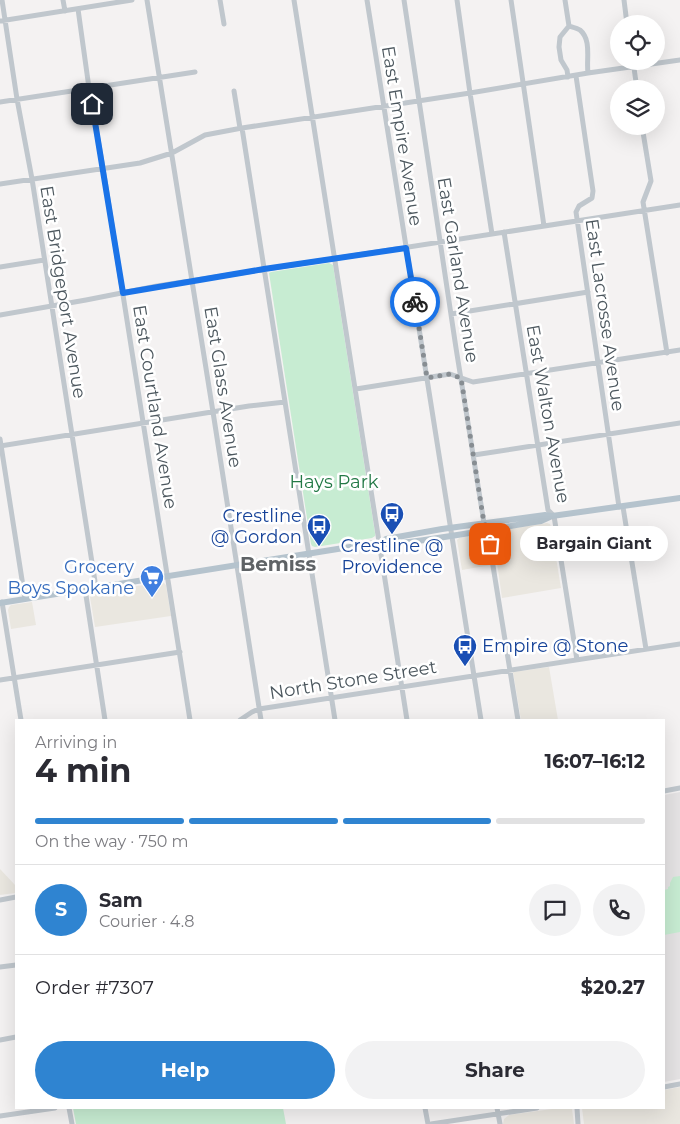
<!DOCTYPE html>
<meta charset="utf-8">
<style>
body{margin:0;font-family:Montserrat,sans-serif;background:#f2f2f3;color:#2b2b33;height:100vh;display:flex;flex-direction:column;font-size:19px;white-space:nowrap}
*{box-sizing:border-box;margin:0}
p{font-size:16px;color:#7c7c81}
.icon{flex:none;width:28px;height:28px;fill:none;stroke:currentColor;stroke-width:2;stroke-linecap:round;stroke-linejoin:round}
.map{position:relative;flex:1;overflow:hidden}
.sheet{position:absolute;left:15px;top:719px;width:650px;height:390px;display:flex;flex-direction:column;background:#fff;border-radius:0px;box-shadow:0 5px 20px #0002}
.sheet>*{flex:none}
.buttons{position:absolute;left:610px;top:15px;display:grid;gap:10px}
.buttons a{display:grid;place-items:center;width:55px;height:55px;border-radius:50%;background:#fff;box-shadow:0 5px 20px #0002;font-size:25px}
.pin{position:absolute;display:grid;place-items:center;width:42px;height:42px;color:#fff;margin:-21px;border-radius:10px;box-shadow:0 2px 8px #0006}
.courier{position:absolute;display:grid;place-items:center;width:50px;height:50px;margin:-25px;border:4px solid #1a73e8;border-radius:50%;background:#fff;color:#222;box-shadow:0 1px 6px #0007}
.bubble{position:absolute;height:35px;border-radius:18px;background:#fff;box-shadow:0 5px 20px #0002;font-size:16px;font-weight:700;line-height:35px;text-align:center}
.overview em{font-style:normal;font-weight:700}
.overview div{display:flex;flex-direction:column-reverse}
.overview{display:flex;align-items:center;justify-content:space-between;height:85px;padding:0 20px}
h1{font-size:32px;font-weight:700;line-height:38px}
.bar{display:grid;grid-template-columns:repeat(4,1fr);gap:8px 5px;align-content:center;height:60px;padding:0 20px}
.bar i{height:6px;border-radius:4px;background:#e1e1e2}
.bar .on{background:#2f84d1}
.bar p{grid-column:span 4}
.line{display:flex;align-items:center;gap:12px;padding:0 20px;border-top:1px solid #e1e1e2}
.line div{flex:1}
.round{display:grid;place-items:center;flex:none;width:52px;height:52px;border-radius:26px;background:#f2f2f3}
.primary-button{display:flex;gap:10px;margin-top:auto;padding:10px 20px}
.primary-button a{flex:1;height:58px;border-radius:30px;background:#2f84d1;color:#fff;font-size:20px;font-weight:700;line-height:58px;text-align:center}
.primary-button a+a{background:#f2f2f3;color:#2b2b33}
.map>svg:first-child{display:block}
.commercial{fill:#eae7e0}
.education{fill:#e5e3e4}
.green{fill:#c7ecd2}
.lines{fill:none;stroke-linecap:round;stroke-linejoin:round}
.minor{stroke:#c0c7cd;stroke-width:5}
.major{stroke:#b5c3cd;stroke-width:6}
.done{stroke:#878d92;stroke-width:5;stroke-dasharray:0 9}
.route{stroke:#1a73e8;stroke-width:6}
.labels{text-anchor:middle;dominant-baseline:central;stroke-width:5;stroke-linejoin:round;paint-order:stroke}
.street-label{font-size:18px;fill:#4c575e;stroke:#fff}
.park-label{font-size:18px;fill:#237946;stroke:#fff}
.transit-label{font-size:18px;fill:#164399;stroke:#fff;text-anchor:end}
.shop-label{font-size:18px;fill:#366cbe;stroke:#fff;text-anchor:end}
.quarter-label{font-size:20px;font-weight:bold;fill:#5f6366;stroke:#fff}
</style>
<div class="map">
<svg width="680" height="1124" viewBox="0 0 680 1124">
<rect width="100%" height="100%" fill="#f4f2f2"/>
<path class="commercial" d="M547 523 550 524 551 527 561 588 502 598 493 534 496 531Z
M483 534 486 537 491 565 462 570 457 540 459 538Z
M163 582 166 585 171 616 95 627 90 597 92 593Z
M32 602 36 625 11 629 8 610 9 607 11 605Z
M549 667 558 720H521L513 672Z
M0 869 16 886V893L0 895Z
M680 1087V1124H584L582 1108H664V1090Z
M559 1108H571L572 1109 574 1124H503L504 1119 509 1115Z"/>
<path class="education" d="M680 792V1079L664 1082V795Z"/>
<path class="green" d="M329 263 333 265 375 533V536L372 538 315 547 312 546 311 544 269 273 271 272Z
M680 876V932L664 935V890L668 889V887L670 886V883L673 877Z
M73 1108H283L286 1124H76Z"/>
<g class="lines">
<path class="minor" d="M2 0 17 99 32 179 96 588
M63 0 65 11
M147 0 213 412 261 720
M220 0 224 24
M294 0 407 720
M367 0 481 720
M404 0 456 348 484 523 487 529 518 720
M457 0 470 93 492 234
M511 0 544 226
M565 0 569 26 560 37 559 47 561 60 567 70 568 77
M624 0 627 24
M78 9 89 88 103 168 190 720
M0 21 132 0
M569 26C572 27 577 28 580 30 592 40 586 60 588 73
M633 61 637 89
M576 76 593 191 592 198 579 206 576 212 619 507
M234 91 240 128
M0 102 195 72
M642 126 651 181 643 202 667 353
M242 128 335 720
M0 184 140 163 172 153 205 135 242 128 470 93 588 73 680 60
M504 232 548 510 554 516 577 660
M0 267 44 260
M451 314 588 292
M0 315 86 300 157 286 680 205
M356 389 450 374 473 382 680 350
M0 439 25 599
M0 446 249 406 285 402
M474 455 680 423
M623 507 646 649
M85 589 105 720
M2 602 21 720
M0 680 180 652
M240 720 252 712 259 709 680 644
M664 791 680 788
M0 900 16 897
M0 967 16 965
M0 1040 16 1037
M664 1087 680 1084
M69 1108 72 1124
M425 1108 428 1124
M497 1108 500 1124
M577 1108 578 1124
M0 1116 55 1108
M431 1124 537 1108"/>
<path class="major" d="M380 543 386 539 442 529 545 515 552 516
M0 603 375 543C381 543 385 544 391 544 441 539 491 529 541 521L552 516 680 498"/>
</g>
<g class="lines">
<path class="done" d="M415 302 427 378 450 374 461 378 484 523 488 529 490 544"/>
<path class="route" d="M92 104 123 293 264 269 406 248 415 302"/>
</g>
<defs>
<g id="bus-pin" transform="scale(1.25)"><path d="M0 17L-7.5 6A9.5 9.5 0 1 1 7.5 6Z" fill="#1a4fb4" stroke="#fff"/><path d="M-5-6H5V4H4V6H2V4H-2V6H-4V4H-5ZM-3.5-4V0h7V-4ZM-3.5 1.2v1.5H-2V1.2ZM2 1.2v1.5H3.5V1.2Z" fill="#fff"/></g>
<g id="supermarket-pin" transform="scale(1.25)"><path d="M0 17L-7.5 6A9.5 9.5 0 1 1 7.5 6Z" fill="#3f7fe0" stroke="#fff"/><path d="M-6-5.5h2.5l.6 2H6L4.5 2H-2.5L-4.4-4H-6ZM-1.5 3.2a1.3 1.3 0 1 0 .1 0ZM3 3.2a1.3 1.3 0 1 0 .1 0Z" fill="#fff"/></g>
</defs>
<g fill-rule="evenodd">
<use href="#bus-pin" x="392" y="514"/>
<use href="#bus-pin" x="319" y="526"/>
<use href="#supermarket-pin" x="152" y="577"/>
<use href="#bus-pin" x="465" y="646"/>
</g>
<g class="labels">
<g class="street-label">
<text transform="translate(402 136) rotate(81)">East Empire Avenue</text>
<text transform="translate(458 270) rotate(81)">East Garland Avenue</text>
<text transform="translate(63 292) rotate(81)">East Bridgeport Avenue</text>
<text transform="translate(605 315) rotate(82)">East Lacrosse Avenue</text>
<text transform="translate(223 387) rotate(81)">East Glass Avenue</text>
<text transform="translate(155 407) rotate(81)">East Courtland Avenue</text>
<text transform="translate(548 414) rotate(80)">East Walton Avenue</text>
<text transform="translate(353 680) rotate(-9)">North Stone Street</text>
</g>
<g class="park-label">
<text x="334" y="482">Hays Park</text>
</g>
<g class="transit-label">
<text x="302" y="516">Crestline<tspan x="302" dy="21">@ Gordon</tspan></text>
<text x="392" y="546" text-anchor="middle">Crestline @<tspan x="392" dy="21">Providence</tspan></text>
<text x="482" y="646" text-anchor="start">Empire @ Stone</text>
</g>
<g class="shop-label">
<text x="134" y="567">Grocery<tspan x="134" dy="21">Boys Spokane</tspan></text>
</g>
<g class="quarter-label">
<text x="278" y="564">Bemiss</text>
</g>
</g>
</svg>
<div class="buttons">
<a><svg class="icon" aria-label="locate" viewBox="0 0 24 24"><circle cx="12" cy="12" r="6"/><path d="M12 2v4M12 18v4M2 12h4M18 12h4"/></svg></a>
<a><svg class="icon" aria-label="layers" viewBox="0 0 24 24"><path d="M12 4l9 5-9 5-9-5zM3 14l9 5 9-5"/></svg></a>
</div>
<div class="pin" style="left:490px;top:544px;background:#ea580c"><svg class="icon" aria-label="bag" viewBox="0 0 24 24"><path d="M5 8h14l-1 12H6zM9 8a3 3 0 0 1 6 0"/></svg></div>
<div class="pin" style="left:92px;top:104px;background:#1f2937"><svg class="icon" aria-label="home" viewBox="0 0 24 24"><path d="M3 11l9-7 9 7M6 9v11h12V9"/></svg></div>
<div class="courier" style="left:415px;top:302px"><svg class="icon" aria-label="bike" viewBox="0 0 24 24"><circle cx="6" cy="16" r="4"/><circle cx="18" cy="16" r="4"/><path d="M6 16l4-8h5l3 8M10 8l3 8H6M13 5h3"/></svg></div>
<div class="bubble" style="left:520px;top:526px;width:148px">Bargain Giant</div>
<section class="sheet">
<div class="overview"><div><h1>4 min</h1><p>Arriving in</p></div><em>16:07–16:12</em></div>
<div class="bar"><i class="on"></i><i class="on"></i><i class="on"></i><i></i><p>On the way · 750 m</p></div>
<div class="line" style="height:90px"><b class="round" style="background:#2f84d1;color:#fff">S</b><div><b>Sam</b><p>Courier · 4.8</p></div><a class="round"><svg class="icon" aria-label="chat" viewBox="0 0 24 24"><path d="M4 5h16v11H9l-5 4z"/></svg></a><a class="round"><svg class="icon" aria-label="phone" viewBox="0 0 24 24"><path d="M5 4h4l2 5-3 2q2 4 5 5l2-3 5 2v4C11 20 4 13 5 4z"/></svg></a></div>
<div class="line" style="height:65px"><div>Order #7307</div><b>$20.27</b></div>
<div class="primary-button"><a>Help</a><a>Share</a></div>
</section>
</div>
